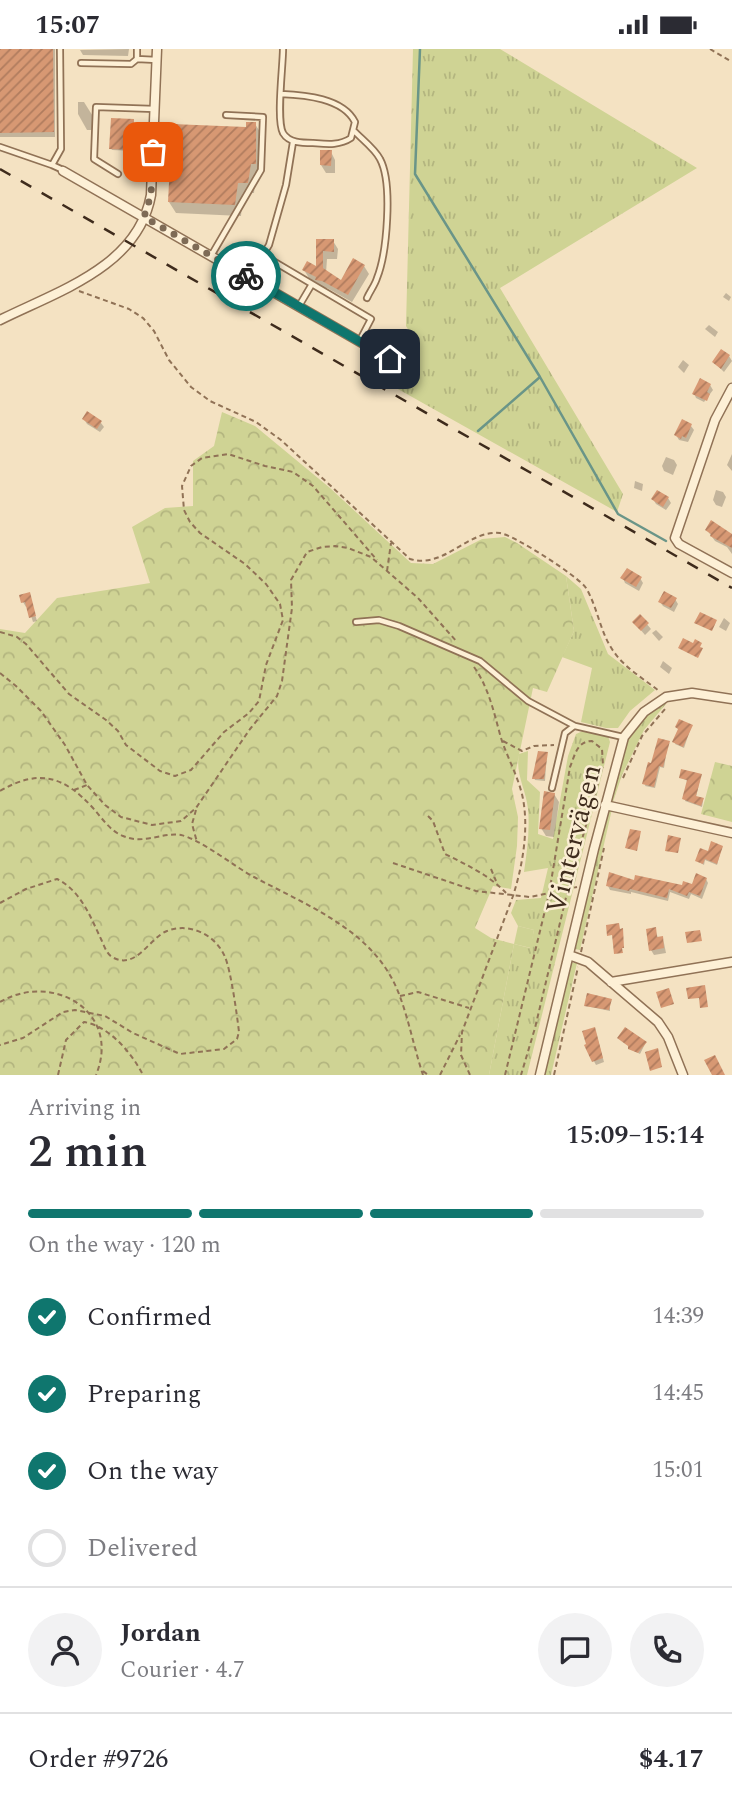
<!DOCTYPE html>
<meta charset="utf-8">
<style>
body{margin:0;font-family:Spectral,serif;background:#f2f2f3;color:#2b2b33;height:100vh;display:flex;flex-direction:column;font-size:26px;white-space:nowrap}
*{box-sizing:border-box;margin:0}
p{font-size:23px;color:#7c7c81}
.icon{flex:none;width:38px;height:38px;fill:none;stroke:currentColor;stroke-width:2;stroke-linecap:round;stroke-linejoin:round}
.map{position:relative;height:1026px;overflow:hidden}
.side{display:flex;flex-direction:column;background:#fff;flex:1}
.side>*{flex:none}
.pin{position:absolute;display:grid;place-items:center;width:60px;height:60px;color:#fff;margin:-30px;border-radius:14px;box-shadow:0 4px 10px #0006}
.courier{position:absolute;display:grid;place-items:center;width:70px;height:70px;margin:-35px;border:5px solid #0f766e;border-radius:50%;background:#fff;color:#222;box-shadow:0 2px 9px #0007}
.overview em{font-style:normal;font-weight:600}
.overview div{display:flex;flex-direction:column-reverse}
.overview{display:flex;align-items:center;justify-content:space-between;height:119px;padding:0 28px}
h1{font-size:46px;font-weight:600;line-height:52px}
.bar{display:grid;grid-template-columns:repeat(4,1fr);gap:10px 7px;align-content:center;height:84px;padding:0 28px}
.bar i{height:9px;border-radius:5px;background:#e1e1e2}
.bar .active{background:#0f766e}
.bar p{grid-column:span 4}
.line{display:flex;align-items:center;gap:18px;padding:0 28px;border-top:2px solid #e1e1e2}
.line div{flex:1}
.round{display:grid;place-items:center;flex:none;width:74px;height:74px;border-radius:37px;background:#f2f2f3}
ol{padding:0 28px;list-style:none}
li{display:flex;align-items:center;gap:21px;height:77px}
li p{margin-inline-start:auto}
li .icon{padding:7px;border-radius:50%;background:#0f766e;color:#fff;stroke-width:4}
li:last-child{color:#7c7c81}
li i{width:38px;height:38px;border:4px solid #e1e1e2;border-radius:50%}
.status{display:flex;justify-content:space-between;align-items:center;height:49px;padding:0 35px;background:#fff;direction:ltr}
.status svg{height:19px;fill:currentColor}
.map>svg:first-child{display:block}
.grass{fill:url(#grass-tufts)}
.forest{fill:url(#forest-crowns)}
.garden{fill:#cfd394}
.shadow{fill:#0003}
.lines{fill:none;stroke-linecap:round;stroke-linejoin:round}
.stream{stroke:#6a9588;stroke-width:2.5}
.building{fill:url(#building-hatch)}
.service-casing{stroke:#907256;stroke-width:8}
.minor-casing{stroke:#907256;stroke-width:11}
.path{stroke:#907256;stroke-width:2;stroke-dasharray:5 3.5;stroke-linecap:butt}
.service{stroke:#fdf0d6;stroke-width:4.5}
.minor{stroke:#fdf0d6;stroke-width:8}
.rail{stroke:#3e2b1c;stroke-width:2.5;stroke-dasharray:12 12;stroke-linecap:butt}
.done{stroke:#7e6b56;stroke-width:7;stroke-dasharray:0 12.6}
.route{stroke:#0f766e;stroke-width:9}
.labels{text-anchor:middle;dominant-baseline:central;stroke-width:5;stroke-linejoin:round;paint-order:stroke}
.street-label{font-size:28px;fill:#3e2b1c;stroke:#faedd2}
</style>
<div class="status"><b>15:07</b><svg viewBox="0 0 49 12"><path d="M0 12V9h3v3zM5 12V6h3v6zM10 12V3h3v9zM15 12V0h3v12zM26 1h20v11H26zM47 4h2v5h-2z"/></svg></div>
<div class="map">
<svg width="732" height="1026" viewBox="0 0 732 1026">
<defs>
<pattern id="grass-tufts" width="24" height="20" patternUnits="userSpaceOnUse" patternTransform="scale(1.75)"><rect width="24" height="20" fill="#cfd394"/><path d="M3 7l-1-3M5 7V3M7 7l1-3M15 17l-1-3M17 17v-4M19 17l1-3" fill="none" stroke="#b3b57f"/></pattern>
<pattern id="forest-crowns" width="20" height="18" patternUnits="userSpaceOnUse" patternTransform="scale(1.75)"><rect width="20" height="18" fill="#cfd394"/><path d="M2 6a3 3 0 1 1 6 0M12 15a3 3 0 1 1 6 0" fill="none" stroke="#b3b57f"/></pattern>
<pattern id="building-hatch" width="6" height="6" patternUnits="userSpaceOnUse" patternTransform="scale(1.75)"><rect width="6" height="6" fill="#d79873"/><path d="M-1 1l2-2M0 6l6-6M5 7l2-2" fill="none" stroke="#b07c5e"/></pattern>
</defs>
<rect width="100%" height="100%" fill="#f4e2c2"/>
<path class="grass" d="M413 0H500L697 119 500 239 623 445 617 463 389 335 410 323 419 314 417 296 406 277Z
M566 527 581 540 608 605 655 641 630 662 618 679H606L581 673 592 619 562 608 574 582Z
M665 653 666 655 644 681 622 726 613 753 608 752C620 711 625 676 665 653Z
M583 682 608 687 610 693 527 1026H489L514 895 530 899 534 881 518 877 511 864 516 851 541 849 548 819 524 823C527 802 530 781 528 760 526 740 515 725 519 705L528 702 527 731 540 743 538 785 553 790 568 707 576 685Z
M607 760H612L580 901 575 900Z
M572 914H577L551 1026H544L569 919Z"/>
<path class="forest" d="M222 363 255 377 330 439 411 514 433 515 482 490 505 488 517 494 566 527 574 582 547 643 533 639 512 740 518 768 517 797 511 840 493 837 475 879 491 889 514 895 489 1026H0V580L25 584 57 549 150 534 132 478 165 459 193 457V412L214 397Z
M715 713 732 717V773L701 765Z"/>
<path class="garden" d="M518 877 534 881 531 899 514 895Z"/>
<path class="shadow" d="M0 0H55V88H0Z
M129 0 128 7 83 6 80 1Z
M78 53H84L94 69V81H87L78 65Z
M133 72V102L112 101 111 99Z
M255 75 262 86V125H256L254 144H243L241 167 176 164 169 153 248 80Z
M331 103 335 111V124H326L321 116Z
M318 192H333L338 200 337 210H327L326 224 342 234 364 217 369 225 352 253 327 239H322L319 235 309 229 304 221 317 220Z
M726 244 731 248 729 252 723 248Z
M709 276 718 283 715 288 705 280Z
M729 307 732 312 724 323 714 313Z
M683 311 689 316 684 324 678 318Z
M710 336 713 341 704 353 696 349 694 344Z
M84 370 101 374 104 378 100 383 87 375Z
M691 377 694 381 688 393 679 391 676 386Z
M732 405V422L727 416Z
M666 408 674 411 677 416 673 426 664 422 662 417Z
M635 432 643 435 642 442 634 439Z
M716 441 723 443 726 448 722 458 716 456 713 451Z
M668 449 671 454 666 461 656 455 653 450Z
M707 481 732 485V505L727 498 715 492Z
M623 529H640L643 534 639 542 625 534Z
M29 545 37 572 33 573 28 557 26 558 23 553Z
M675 550 678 555 674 563 663 557 660 553Z
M640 567 651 580 645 586 634 573Z
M724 569 730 574 726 582 719 578Z
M656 581 663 588 659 592 652 584Z
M663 612 672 619 669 625 660 618Z
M691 678 684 699 675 695 679 681Z
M668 693 664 719 660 718 655 739 645 737 653 716Z
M547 704 545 732 535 731 534 729Z
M701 726 696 748 703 752 702 758 685 752 688 732 681 729Z
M554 745 559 753 554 788 546 787 541 779Z
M722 798 717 816 705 811 704 816 697 812Z
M706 830 708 834 702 850 691 845 689 850 670 843 668 852 631 843V845L610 841 608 837 636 833 683 838 693 837Z
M655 880 658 889H662L664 894 666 904 654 906 651 901Z
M610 952V962L586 957Z
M596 984 604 1013 596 1016 586 997Z
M645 995 640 1005 630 1000V998Z"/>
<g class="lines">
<path class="stream" d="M420 0 415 125 540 328 618 465 666 492
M478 382 540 328"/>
</g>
<path class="building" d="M0 0H53L54 83 0 84Z
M111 69 134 70 133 101 109 100Z
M246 73H256V115H251L248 134H238L235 156 168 153 172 75 246 78Z
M320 101H332L331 117 320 116Z
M316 190H334V203L323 202V219L341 231 353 209 365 216 348 246 322 232 315 231 316 228 302 221 307 212 316 217Z
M721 300 730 306 721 320 712 313Z
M700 329 711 335 707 343 710 345 707 352 692 345Z
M87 362 102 372 97 380 82 370Z
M682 370 692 375 686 389 682 387 681 390 674 386Z
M657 441 669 448 663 458 651 450Z
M711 471 732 485V499L710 487 711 485 705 481Z
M627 519 642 528 636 538 620 529Z
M664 542 677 549 671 559 658 553Z
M30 543 36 567 29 569 25 553 21 554 19 546Z
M700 563 717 571 712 582 694 574Z
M640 565 649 574 641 582 632 573Z
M683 589 693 594 695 590 702 594 700 598 703 599 698 609 678 599Z
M679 670 693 676 683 698 672 693 678 680 675 678Z
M658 689 670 692 663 718 659 717 654 738 642 735 648 713 651 714Z
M538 702 548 703 544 730H532Z
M681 720 702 725 696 747 704 749 701 757 682 750 687 731 679 729Z
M544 742 555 744 550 781 539 780Z
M630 780 641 782 637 802 625 799Z
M668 786 681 789 678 804 665 802Z
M711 792 723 797 717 815 705 810 703 815 695 812 700 799 708 802Z
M609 823 634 831 635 826 682 836 683 832 692 835 696 824 707 829 700 847 689 843 687 847 669 840 667 849 630 840 629 842 606 837Z
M619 874 620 880 623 879 624 899H622L623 904 614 905 612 886 607 887 606 876Z
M656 878 657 888 663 887 664 899 649 902 646 880Z
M700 881 702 892 687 894 685 883Z
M705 936 708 958 700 959 699 949 688 950 686 939Z
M669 939 674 955 661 959 656 943Z
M587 944 612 950 609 961 584 957Z
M595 978 603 1009 592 1013 584 996 586 995 582 982Z
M625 978 647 993 638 1004 628 1000V997L617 989Z
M658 999 662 1018 650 1022 645 1003Z
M715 1006 725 1026H712L704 1011Z"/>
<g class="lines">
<g class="service-casing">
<path id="service" d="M60 0 61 100 52 116 63 121
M137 10 157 11
M81 14 131 15 137 10V0
M281 45C305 46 343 49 355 73L351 89C339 97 326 95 313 94 302 94 289 94 283 84 276 71 283 17 283 0
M354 82C363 91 375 100 380 110 393 134 387 204 377 229 375 236 370 242 367 249
M0 98 52 116
M118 125 94 110 96 58 155 60
M263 206 371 270 360 291
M211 207 261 121 263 68 226 66
M249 228 269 196 286 136 293 93
M299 257 312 235
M356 573 379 571 399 577 480 612 528 652 575 677 623 688
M552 739 565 684 574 677"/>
</g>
<g class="minor-casing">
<path id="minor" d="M63 122 390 310
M0 271C58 242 138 218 151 146L157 0
M732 339 715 371 675 489 679 495 732 524
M605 756 732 784
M569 906 588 913 658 973 668 988 683 1026
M611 933 732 913
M540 1026 594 800 624 688 644 663 666 648 692 644 732 650"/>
</g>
<path class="path" d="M710 0 732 13
M79 242 129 260 143 269 154 282 169 311 191 338 210 352 256 373 281 391 410 510C445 520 467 481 500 484 514 486 578 527 586 539 598 559 600 584 614 603 625 619 644 630 659 642
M387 522 391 494
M0 583 17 588 26 595 69 645 106 671 118 682 126 696 160 722 175 727 191 721 224 683 249 664 259 652 266 616 283 571 280 555 266 535 245 515 200 484 190 473 184 461 182 437 191 417 202 409 228 405 265 417 293 423 313 437 377 511
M0 624 16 637 41 662 65 696 87 736 105 756 121 768 152 776 181 772 196 759 250 680 277 647 282 632 292 559 291 531 307 503 322 498 335 497 348 499 371 508 418 549 457 593
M503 692 522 702 534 697 554 696
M623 729 642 687 665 660
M74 741 87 736
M0 742C38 720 63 726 93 759 102 769 110 782 123 787 144 796 162 783 181 786 200 790 235 818 254 828 310 858 375 882 399 945 409 971 414 999 423 1026
M196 761 192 775 197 793
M428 767 433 772 445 805C467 816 489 826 506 844
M393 814 476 842 530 848 577 838
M491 820 496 832
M0 854 26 840 57 830C81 842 90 867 101 890 104 896 106 904 112 908 136 922 149 889 167 882 190 873 216 886 225 908 231 922 237 966 239 983L237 990 224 1000 180 1005 133 984 105 967 75 961 63 963 23 989 0 996
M581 903 604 799
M400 947 418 943 469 959
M0 953C53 922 122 963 96 1026
M423 1022 428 1026
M58 1026 66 991 84 973C109 977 132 1004 143 1026
M440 1026 460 986
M470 1026 461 1006 462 983 513 847C522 819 528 785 524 756 521 732 508 711 501 689 494 664 489 639 474 618
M505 1026 549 845 570 718C575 706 577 692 592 692L602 700 603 716 568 840 535 979 521 1026
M554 1026 578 918"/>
<use href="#service" class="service"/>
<use href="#minor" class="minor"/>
<path class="rail" d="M0 120 732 539"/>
</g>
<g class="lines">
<path class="done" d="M153 103 151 146 144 168 246 227"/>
<path class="route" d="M246 227 390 310"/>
</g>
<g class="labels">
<g class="street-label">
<text transform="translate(574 790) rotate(-76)">Vintervägen</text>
</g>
</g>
</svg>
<div class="pin" style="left:153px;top:103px;background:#ea580c"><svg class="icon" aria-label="bag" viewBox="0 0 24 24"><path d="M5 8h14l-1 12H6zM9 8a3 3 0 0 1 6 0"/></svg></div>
<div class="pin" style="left:390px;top:310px;background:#1f2937"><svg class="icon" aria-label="home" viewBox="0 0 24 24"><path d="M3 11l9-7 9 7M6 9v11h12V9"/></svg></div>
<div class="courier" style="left:246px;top:227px"><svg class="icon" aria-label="bike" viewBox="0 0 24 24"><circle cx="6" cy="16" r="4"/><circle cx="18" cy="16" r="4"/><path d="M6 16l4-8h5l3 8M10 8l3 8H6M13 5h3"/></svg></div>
</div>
<section class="side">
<div class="overview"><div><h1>2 min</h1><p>Arriving in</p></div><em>15:09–15:14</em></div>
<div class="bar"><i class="active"></i><i class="active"></i><i class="active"></i><i></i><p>On the way · 120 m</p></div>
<ol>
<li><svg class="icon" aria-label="check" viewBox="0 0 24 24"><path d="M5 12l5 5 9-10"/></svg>Confirmed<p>14:39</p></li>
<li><svg class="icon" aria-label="check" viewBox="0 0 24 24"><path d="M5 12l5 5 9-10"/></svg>Preparing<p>14:45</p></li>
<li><svg class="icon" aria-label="check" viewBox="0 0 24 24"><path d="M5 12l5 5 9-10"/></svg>On the way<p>15:01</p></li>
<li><i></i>Delivered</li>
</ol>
<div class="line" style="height:126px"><a class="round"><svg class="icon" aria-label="person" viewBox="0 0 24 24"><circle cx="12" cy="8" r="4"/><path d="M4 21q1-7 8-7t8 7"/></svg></a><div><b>Jordan</b><p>Courier · 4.7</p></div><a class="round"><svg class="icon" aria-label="chat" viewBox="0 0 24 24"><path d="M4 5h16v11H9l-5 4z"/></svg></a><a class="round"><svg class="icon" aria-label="phone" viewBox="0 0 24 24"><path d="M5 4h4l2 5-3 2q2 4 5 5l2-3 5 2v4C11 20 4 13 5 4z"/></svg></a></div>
<div class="line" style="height:91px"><div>Order #9726</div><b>$4.17</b></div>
</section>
